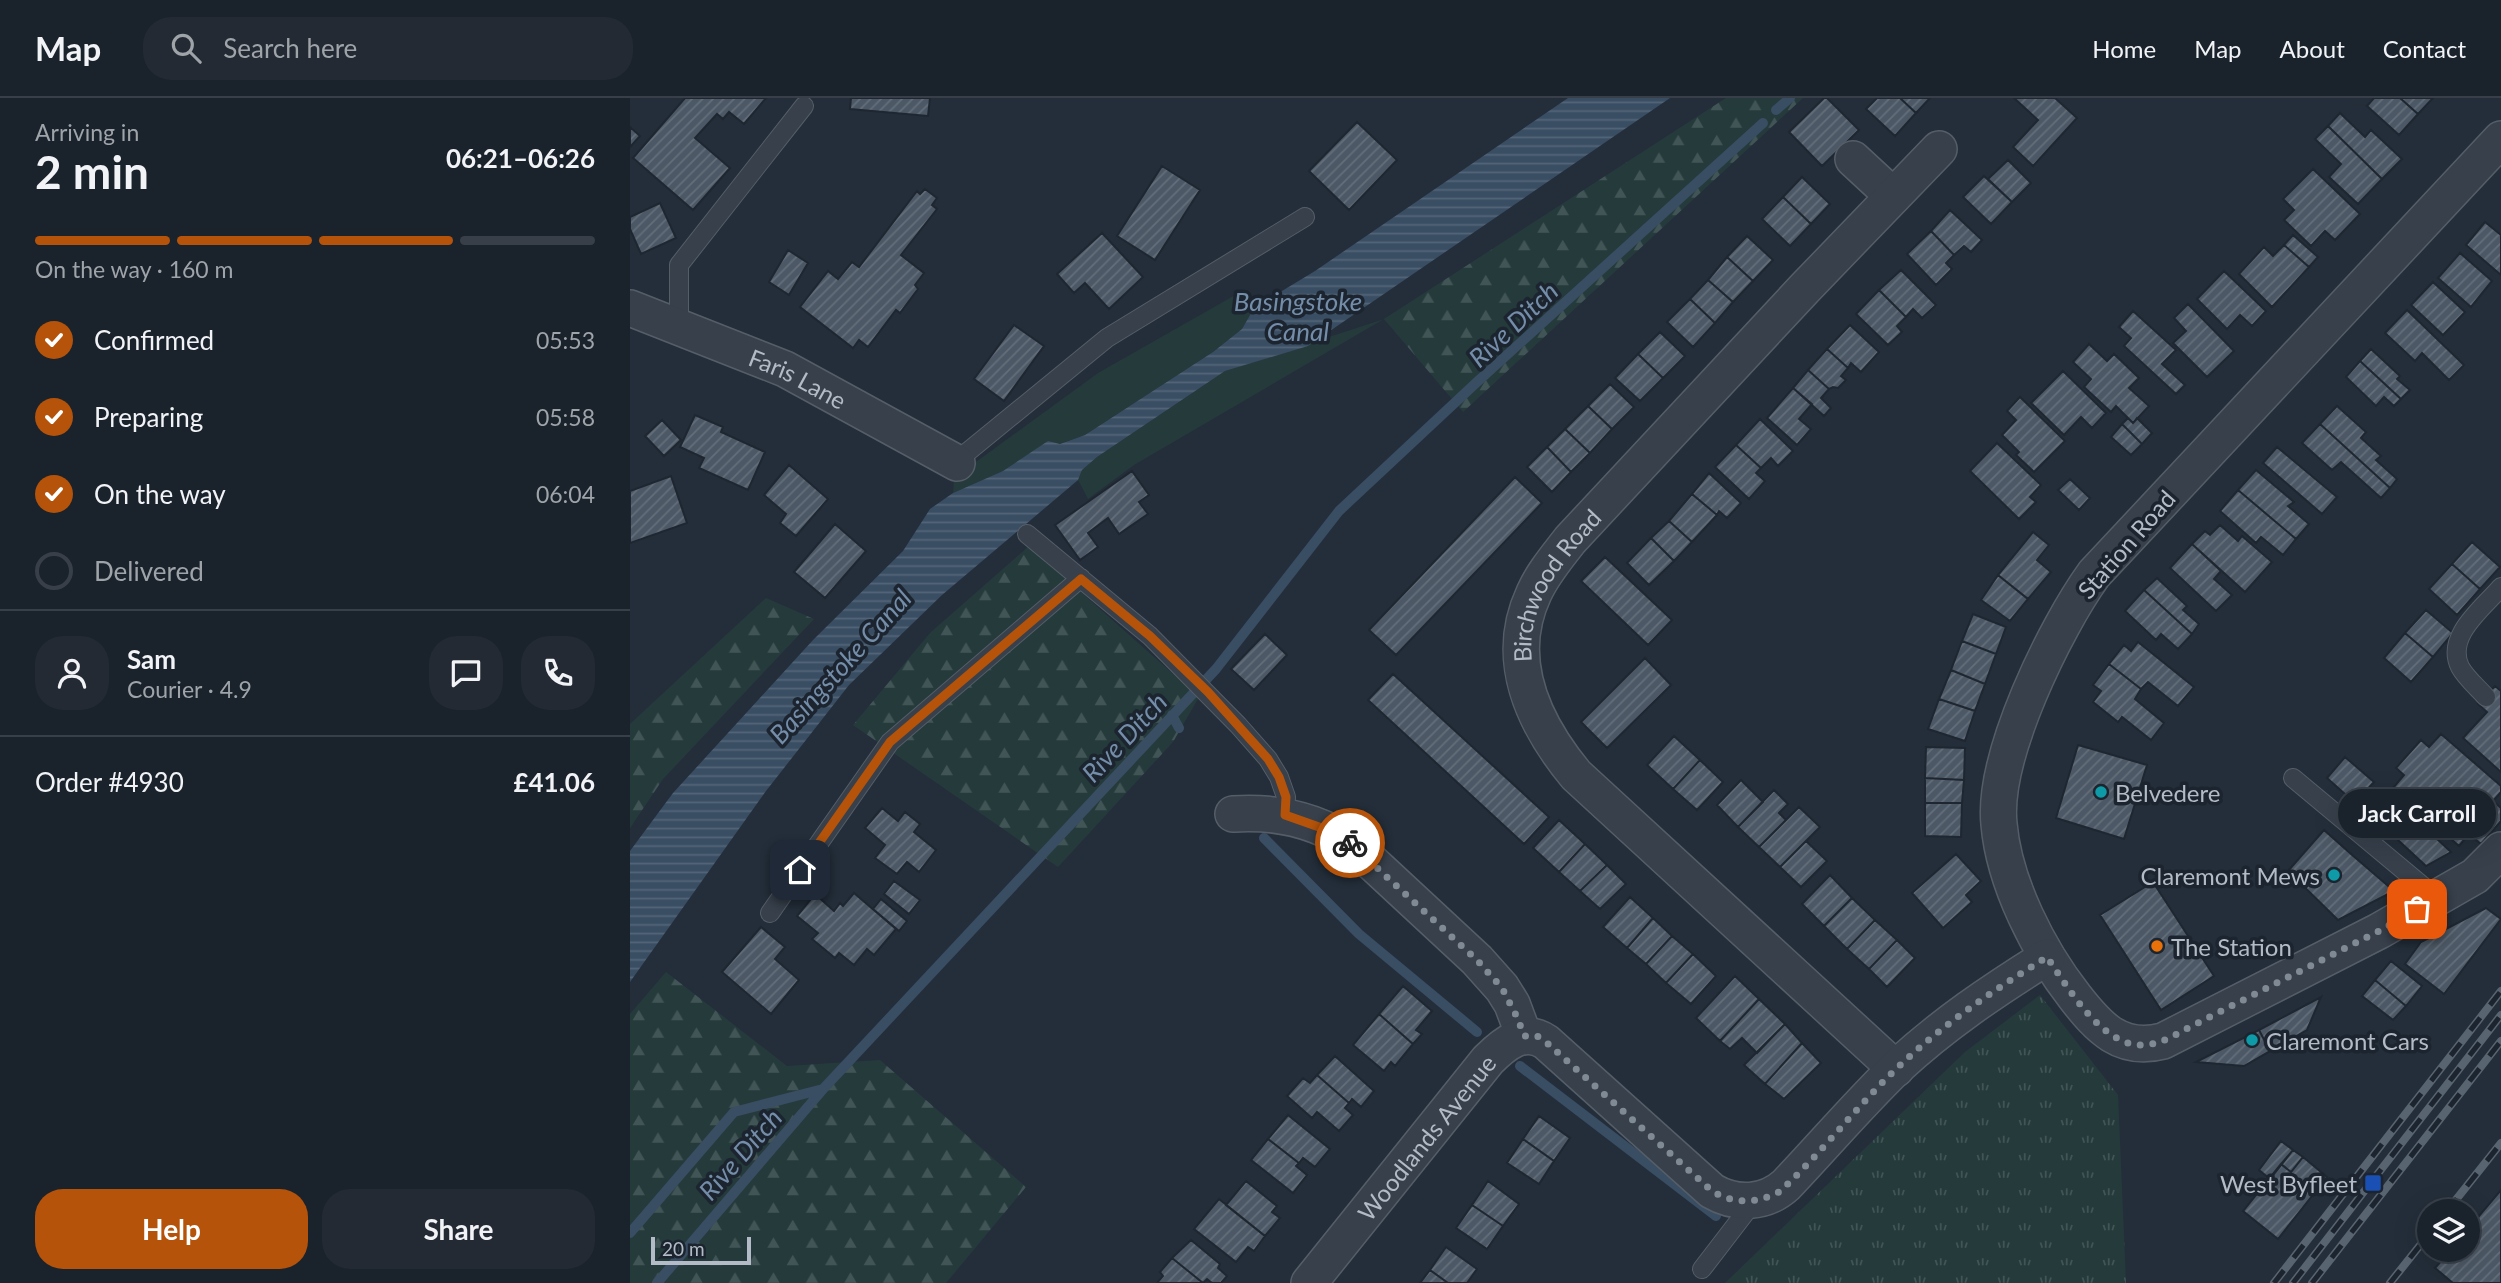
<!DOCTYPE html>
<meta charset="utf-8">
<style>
body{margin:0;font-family:Lato,sans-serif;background:#232a34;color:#f1f3f6;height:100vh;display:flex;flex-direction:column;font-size:26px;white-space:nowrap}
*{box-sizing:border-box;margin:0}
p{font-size:23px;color:#9fa4a9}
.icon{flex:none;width:38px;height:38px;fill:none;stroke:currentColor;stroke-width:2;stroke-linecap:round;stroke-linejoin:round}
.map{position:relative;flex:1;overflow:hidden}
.drawer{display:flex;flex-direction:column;background:#1a222c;width:630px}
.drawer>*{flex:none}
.buttons{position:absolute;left:1787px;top:1101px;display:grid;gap:14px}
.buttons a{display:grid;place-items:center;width:63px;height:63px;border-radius:50%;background:#1a222c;box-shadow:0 7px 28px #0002,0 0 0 2px #383f48;font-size:35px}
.scale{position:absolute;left:21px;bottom:18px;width:100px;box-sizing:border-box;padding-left:7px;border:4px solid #b2bbc6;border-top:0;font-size:19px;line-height:24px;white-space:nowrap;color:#b2bbc6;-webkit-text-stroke:5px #1c252f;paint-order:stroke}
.pin{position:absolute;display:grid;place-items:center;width:60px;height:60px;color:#fff;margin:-30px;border-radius:14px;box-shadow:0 4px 10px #0006}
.courier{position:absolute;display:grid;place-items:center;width:70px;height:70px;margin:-35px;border:5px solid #b45309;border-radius:50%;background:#fff;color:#222;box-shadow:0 2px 9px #0007}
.bubble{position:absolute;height:49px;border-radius:24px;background:#1a222c;box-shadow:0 7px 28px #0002,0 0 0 2px #383f48;font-size:23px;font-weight:700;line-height:49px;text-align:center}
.summary em{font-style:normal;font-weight:700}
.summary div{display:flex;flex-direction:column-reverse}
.summary{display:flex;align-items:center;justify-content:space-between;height:119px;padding:0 35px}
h1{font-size:46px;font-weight:700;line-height:52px}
.bar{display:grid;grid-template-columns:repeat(4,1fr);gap:10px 7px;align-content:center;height:84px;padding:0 35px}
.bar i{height:9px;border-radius:5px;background:#383f48}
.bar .current{background:#b45309}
.bar p{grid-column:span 4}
.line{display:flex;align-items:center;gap:18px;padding:0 35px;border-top:2px solid #383f48}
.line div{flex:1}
.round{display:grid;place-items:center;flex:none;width:74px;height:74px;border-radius:28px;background:#232a34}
ol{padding:0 35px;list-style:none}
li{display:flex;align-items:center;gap:21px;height:77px}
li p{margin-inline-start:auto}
li .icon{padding:7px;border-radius:50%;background:#b45309;color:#fff;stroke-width:4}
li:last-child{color:#9fa4a9}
li i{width:38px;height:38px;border:4px solid #383f48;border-radius:50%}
.action{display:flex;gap:14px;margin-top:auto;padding:14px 35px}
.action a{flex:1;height:80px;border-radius:28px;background:#b45309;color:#fff;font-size:28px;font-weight:700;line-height:80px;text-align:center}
.action a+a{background:#232a34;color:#f1f3f6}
header{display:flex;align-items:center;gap:42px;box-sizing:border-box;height:98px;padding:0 35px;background:#1a222c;border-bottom:2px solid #383f48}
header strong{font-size:33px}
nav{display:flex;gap:38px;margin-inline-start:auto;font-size:24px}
.search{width:490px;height:63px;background:#232a34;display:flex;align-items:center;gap:18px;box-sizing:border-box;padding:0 24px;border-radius:28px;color:#9fa4a9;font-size:26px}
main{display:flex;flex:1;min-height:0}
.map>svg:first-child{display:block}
.green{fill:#253a3b}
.forest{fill:url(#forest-firs)}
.park{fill:url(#park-tufts)}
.water{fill:url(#water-rules)}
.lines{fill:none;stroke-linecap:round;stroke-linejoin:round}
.stream{stroke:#394d63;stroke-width:10}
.building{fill:url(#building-hatch);stroke:#1e2731;stroke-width:2}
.lane-casing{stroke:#555e68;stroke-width:20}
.street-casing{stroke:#555e68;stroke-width:38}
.lane{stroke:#37404b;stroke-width:18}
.street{stroke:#37404b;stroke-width:35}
.rail-casing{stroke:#596471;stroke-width:8}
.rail{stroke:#1c252f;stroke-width:5;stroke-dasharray:16;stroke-linecap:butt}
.done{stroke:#808a95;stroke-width:7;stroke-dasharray:0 12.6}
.route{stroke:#b45309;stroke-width:9}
.culture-dot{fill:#0f9aa8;stroke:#1c252f;stroke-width:2.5}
.food-dot{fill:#e8710a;stroke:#1c252f;stroke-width:2.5}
.transit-dot{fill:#1a4fb4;stroke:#1c252f;stroke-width:2.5}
.labels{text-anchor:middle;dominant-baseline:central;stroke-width:7;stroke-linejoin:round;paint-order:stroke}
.street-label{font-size:24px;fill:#b2bbc6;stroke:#1c252f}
.poi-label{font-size:24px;fill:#b2bbc6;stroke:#1c252f;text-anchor:start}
.water-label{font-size:26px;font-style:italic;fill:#748da9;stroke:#1c252f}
</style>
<header>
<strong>Map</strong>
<div class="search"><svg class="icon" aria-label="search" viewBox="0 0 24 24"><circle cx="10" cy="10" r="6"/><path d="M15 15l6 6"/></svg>Search here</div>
<nav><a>Home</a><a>Map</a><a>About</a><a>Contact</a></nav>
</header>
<main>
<section class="drawer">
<div class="summary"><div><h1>2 min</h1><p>Arriving in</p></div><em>06:21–06:26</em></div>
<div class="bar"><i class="current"></i><i class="current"></i><i class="current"></i><i></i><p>On the way · 160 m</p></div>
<ol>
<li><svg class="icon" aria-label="check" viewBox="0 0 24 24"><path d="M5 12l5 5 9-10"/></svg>Confirmed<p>05:53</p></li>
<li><svg class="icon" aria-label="check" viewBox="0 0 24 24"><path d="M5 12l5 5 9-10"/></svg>Preparing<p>05:58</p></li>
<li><svg class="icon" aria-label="check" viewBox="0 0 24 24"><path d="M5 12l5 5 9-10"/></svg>On the way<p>06:04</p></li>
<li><i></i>Delivered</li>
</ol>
<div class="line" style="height:126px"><a class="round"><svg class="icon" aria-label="person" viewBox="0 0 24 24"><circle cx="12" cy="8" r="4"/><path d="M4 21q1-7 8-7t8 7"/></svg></a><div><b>Sam</b><p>Courier · 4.9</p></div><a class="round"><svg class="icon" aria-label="chat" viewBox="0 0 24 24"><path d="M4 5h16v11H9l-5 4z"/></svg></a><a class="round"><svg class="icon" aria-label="phone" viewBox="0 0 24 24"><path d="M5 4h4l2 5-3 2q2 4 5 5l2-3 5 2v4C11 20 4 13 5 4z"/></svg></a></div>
<div class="line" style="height:91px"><div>Order #4930</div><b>£41.06</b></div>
<div class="action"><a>Help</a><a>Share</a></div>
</section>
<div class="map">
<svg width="1871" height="1185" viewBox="0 0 1871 1185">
<defs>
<pattern id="forest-firs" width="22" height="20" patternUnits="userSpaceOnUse" patternTransform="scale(1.75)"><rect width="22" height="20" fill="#253a3b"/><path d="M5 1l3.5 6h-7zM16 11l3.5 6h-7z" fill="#425556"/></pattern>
<pattern id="park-tufts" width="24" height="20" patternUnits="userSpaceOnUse" patternTransform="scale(1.75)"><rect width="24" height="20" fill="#253a3b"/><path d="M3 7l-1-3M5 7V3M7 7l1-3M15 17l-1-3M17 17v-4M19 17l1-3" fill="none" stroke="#425556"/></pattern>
<pattern id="water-rules" width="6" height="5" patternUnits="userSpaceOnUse" patternTransform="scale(1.75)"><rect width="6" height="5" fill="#394d63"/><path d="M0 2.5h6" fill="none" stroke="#536578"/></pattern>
<pattern id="building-hatch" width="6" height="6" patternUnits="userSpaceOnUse" patternTransform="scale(1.75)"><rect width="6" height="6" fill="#4c5865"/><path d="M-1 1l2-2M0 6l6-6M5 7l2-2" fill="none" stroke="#636e7a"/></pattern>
</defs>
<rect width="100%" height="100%" fill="#232e3a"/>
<path class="green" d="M614 192 624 210 612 231 583 254 455 337 430 346 418 344 373 373 323 395 324 380 468 275Z
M754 221 504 367 458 401 448 382 452 372 467 359 595 273Z"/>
<path class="forest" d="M1096 0H1173L833 314 754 221Z
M399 448 569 599 543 644 428 769 223 627 300 535Z
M136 500 184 521 33 681 0 730V626Z
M36 874 157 968 250 962 396 1089 316 1185H0V916Z"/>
<path class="park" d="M1410 897 1488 997 1496 1185H1095L1335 954Z"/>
<path class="water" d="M938 0H1040L678 248 595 273 467 359 452 372 448 382 312 497 219 587 136 693 0 884V753L43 695 183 542 273 453 300 411 323 395 373 373 418 343 430 346 455 337 583 254 612 231 624 210 685 173Z"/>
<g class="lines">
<path class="stream" d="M1146 12 1160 0
M542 617 549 630
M634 740 729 836 847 934
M890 968 1086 1118
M0 1135 104 1014 193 991
M27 1185 194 990 586 571 709 413 847 284 1133 25"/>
</g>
<path class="building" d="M55 0H136L114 26 99 14 93 21 87 16 65 40 100 70 63 112 3 60Z
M221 0H300L298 18 220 11Z
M1194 0H1197L1229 32 1192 68 1159 34Z
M1247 0H1270L1286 15 1265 38 1236 11Z
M1270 0H1300L1286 15Z
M1384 0H1425L1447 20 1403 68 1383 49 1408 22Z
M1744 0H1770L1788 16 1769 37 1737 8Z
M1770 0H1803L1788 16Z
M1710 15 1735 39 1741 32 1772 61 1752 81 1698 28Z
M727 24 767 62 719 112 679 73Z
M1698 28 1752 81 1728 106 1699 79 1711 66 1685 41Z
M0 29 10 38 0 49Z
M1378 62 1401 85 1382 104 1358 81Z
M532 68 570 92 525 162 487 138Z
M1683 71 1730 116 1705 142 1695 133 1681 148 1654 122 1664 112 1653 101Z
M1354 78 1382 104 1361 126 1333 99Z
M1172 79 1200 106 1181 126 1153 99Z
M295 91 307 100 302 107 307 111 271 157 294 175 285 187 288 191 270 215 266 212 238 249 229 242 223 250 170 209 198 173 208 181 222 164 229 169 287 93 290 96Z
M1153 99 1181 126 1160 148 1132 121Z
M30 105 46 140 11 156 0 131V119Z
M1320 112 1352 142 1341 154 1334 148 1324 157 1301 133Z
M1855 124 1871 137V177L1836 147Z
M1301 133 1324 157 1316 165 1322 171 1306 187 1277 156Z
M472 135 513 179 479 211 455 185 444 195 427 176Z
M1663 137 1688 159 1679 169 1654 147Z
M1117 138 1143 162 1123 183 1097 159Z
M1654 147 1679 169 1642 209 1609 176 1634 149 1643 158Z
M158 152 178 165 159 197 139 184Z
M1830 155 1862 183 1841 209 1808 180Z
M1097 159 1123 183 1103 204 1078 182Z
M1271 172 1306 207 1292 220 1283 211 1276 219 1249 192Z
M1594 173 1636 213 1622 228 1610 217 1597 231 1567 201Z
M1078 182 1103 204 1085 225 1060 201Z
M1803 184 1835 214 1813 237 1781 207Z
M1249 192 1276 219 1267 228 1272 234 1258 247 1226 216Z
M1060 201 1085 225 1063 249 1037 224Z
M1558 206 1604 253 1577 279 1543 245 1556 233 1544 220Z
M1777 212 1834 267 1819 282 1792 255 1785 263 1755 235Z
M1503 213 1546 252 1532 266 1555 287 1546 296 1494 248 1501 240 1489 229Z
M384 227 414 248 374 303 344 281Z
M1220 227 1249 254 1231 274 1221 265 1218 270 1197 251Z
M1030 234 1055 258 1033 280 1008 256Z
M1459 246 1477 263 1484 256 1509 280 1499 290 1519 308 1503 325 1486 308 1481 314 1454 289 1461 281 1443 264Z
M1197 251 1218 270 1211 278 1216 282 1208 290 1203 289 1199 291 1178 272Z
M1741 251 1770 278 1767 281 1780 292 1771 301 1730 263Z
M1008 256 1033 280 1010 303 985 280Z
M1730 263 1771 301 1764 308 1754 299 1746 308 1716 279Z
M1178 272 1199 291 1191 300 1201 310 1194 318 1163 290Z
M1433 273 1476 315 1462 330 1451 319 1434 337 1401 305Z
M980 286 1004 309 982 331 958 308Z
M1163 290 1182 306 1169 321 1181 331 1167 347 1137 320Z
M1390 299 1435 343 1404 374 1386 357 1389 354 1372 337 1386 322 1377 313Z
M958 308 982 331 960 355 935 331Z
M1707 308 1736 334 1731 340 1751 358 1746 362 1767 381 1760 390 1690 326Z
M65 317 93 329 91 334 135 354 118 392 69 370 74 360 50 349Z
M1498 320 1503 325 1507 320 1522 335 1512 346 1492 326Z
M1130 321 1163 353 1148 368 1141 360 1131 370 1106 347Z
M32 322 51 342 34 358 15 338Z
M1492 326 1512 346 1501 357 1481 339Z
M1690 326 1760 390 1751 400 1711 364 1702 372 1672 345Z
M935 331 960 355 941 374 917 349Z
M1367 345 1411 387 1400 399 1406 404 1389 421 1340 373Z
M1106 347 1131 370 1126 375 1135 383 1119 401 1085 369Z
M917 349 941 374 922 394 897 369Z
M1647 349 1707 399 1692 416 1633 365Z
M159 367 198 401 166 438 150 425 156 416 134 397Z
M1626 372 1664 404 1658 408 1679 426 1666 441 1608 392Z
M502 373 519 397 509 404 518 416 489 436 478 420 458 435 468 449 450 462 425 427Z
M1079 375 1111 405 1097 420 1089 413 1087 417 1062 396Z
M41 378 57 425 0 445V393Z
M885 379 912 405 766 557 739 532Z
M1440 381 1460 400 1449 412 1428 392Z
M1608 392 1666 441 1653 457 1631 439 1626 445 1590 413Z
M1062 396 1087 417 1062 444 1039 423Z
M1039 423 1062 444 1044 463 1021 440Z
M205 426 236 453 195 500 164 474Z
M1590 427 1608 443 1612 438 1642 464 1615 494 1562 446 1575 433 1580 437Z
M1403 434 1419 447 1407 462 1421 474 1398 501 1368 477Z
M1021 440 1044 463 1019 487 997 465Z
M1842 444 1870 469 1850 491 1822 466Z
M1562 446 1591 473 1584 481 1602 497 1586 513 1540 470Z
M975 459 1042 522 1018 547 951 483Z
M1822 466 1850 491 1827 517 1799 491Z
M1368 477 1398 501 1380 523 1351 502Z
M1527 480 1557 508 1553 512 1569 526 1562 536 1514 492Z
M1514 492 1562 536 1548 551 1531 536 1526 542 1495 513Z
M1796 512 1823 535 1803 559 1775 535Z
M1343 516 1376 529 1366 556 1332 543Z
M1775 535 1803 559 1781 584 1754 560Z
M635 536 657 557 624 592 601 571Z
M1332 543 1366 556 1355 586 1321 572Z
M1508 544 1564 589 1548 608 1518 584 1511 591 1479 566 1494 547 1501 553Z
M1015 560 1041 587 977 650 951 624Z
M1479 566 1511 591 1505 601 1534 625 1521 642 1492 619 1488 624 1463 604 1471 593 1463 587Z
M1321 572 1355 586 1345 613 1309 601Z
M763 576 919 719 894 746 738 602Z
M1865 588 1871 593V674L1833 640 1857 614 1848 606Z
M1309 601 1345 613 1335 643 1298 631Z
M1811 636 1871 688V694L1863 703 1871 710V723L1851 746 1839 736 1829 748 1763 690 1774 677 1766 670 1791 642 1799 649Z
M1044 638 1070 662 1043 691 1017 667Z
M1448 647 1517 667 1494 741 1426 720Z
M1296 649 1335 650 1334 682 1295 680Z
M1715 659 1744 684 1725 705 1697 680Z
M1070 662 1093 684 1067 712 1043 691Z
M1295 680 1334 682 1332 705H1295Z
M1111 682 1133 704 1108 729 1087 707Z
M1144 692 1158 706 1149 715 1156 722 1129 749 1108 729Z
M1760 697 1821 754 1796 768 1741 717Z
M1295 705H1332L1331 739 1295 738Z
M1169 709 1190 729 1150 769 1129 749Z
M252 710 268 723 275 714 290 726 284 734 306 752 289 774 277 764 267 776 245 760 255 747 235 730Z
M929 722 955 746 929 774 903 750Z
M1694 732 1721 756 1764 793 1708 822 1658 773Z
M1176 743 1197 763 1171 789 1150 769Z
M955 746 977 767 950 793 929 774Z
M1326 756 1351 783 1336 797 1342 804 1313 830 1282 795Z
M977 767 996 786 970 811 950 793Z
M1200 777 1222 800 1194 828 1172 806Z
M264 783 290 802 279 816 254 796Z
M1523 784 1584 878 1531 912 1470 817Z
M224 795 266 831 244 857 237 851 224 867 209 855 205 860 182 841 188 835 167 818 185 796 204 813 210 805 213 808Z
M1000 799 1023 820 997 850 973 829Z
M1222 800 1245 822 1217 851 1194 828Z
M251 801 277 823 269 833 243 811Z
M1856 810 1871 821 1814 896 1775 866 1791 844Z
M1023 820 1042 838 1016 866 997 850Z
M1245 822 1267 842 1239 871 1217 851Z
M131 829 155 849 145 861 169 882 141 916 92 874Z
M1042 838 1063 856 1036 885 1016 866Z
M1267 842 1285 860 1257 889 1239 871Z
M1063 856 1086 878 1061 906 1036 885Z
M1761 863 1792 888 1776 908 1745 882Z
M1105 878 1129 901 1090 943 1066 920Z
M1745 882 1776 908 1763 922 1732 898Z
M773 888 802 913 786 932 792 936 783 946 749 916Z
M1691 899 1677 932 1640 953 1629 932Z
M1129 901 1155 926 1127 955 1112 940 1100 951 1090 943Z
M749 916 783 946 765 968 761 964 754 973 723 947Z
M1155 926 1172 945 1135 986 1114 967Z
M1629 932 1640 953 1614 968 1566 964Z
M1172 945 1191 965 1154 1001 1135 986Z
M705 958 744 993 731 1009 722 1001 719 1005 687 977Z
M687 977 719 1005 715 1010 723 1017 709 1033 687 1014 682 1020 657 998 673 980 680 985Z
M658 1017 700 1051 685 1069 673 1060 669 1065 638 1041Z
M909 1018 940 1040 924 1063 893 1041Z
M638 1041 669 1065 666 1068 677 1077 663 1095 621 1062Z
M893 1041 924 1063 909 1086 877 1065Z
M1651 1043 1663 1052 1640 1081 1629 1072Z
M1663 1052 1673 1059 1661 1074 1651 1066Z
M1673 1059 1697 1079 1648 1141 1613 1113 1651 1066 1661 1074Z
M616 1083 647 1108 642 1114 650 1120 635 1138 596 1107Z
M858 1083 889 1106 873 1128 842 1107Z
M1871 1092V1185H1823L1805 1170 1821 1152H1838V1131Z
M589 1101 635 1138 624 1153 618 1149 606 1164 564 1131Z
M842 1107 873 1128 857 1151 826 1130Z
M561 1142 590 1166 588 1170 597 1178 591 1185H582L577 1181 573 1185 542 1160Z
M816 1149 847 1171 837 1185H818L800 1172Z
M542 1160 573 1185H527L533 1178 530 1174Z
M800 1172 818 1185H790Z"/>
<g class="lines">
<g class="lane-casing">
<path id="lane" d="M49 229V167L174 8
M327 365 335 356 477 240 675 119
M397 436 520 538 608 627 638 661 649 679 656 699 655 717
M1856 599C1847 589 1836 580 1830 569 1815 538 1853 510 1871 489
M1663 680 1807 800
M140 815 260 644 451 480
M1072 1171 1125 1102"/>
</g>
<g class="street-casing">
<g id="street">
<path d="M1871 41 1464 476C1425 530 1362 658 1369 726 1374 785 1409 853 1445 899 1469 930 1491 954 1533 943L1749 833 1845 778 1871 752"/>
<path d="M1223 61 1263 98"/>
<path id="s1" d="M0 210 155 271 327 365"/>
<path d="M603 716C645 713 686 722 722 746L847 862 872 890 882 906 894 938"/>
<path id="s2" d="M1266 971 946 677C903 625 873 561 904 495 913 475 927 459 940 442L1175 190 1309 51"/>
<path id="s3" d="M679 1185 858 962C874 946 894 929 916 944L1082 1093C1106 1107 1135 1106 1156 1087 1193 1048 1228 1007 1266 970 1312 927 1364 892 1417 859"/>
</g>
</g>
<use href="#lane" class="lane"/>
<use href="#street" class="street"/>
<g class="rail-casing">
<path id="rail" d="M1817 1113 1871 1045
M1644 1185 1871 893
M1663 1185 1871 917
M1682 1185 1871 943
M1760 1185 1799 1136"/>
</g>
<use href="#rail" class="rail"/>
</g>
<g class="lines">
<path class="done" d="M720 745 847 862 872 890 888 921 894 938H907L916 944 1082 1093C1104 1106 1126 1106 1149 1094 1191 1056 1226 1009 1267 970 1312 927 1364 892 1417 859 1438 889 1472 950 1515 947 1530 946 1543 938 1556 931L1749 833 1787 811"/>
<path class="route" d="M170 772 260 644 451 481 520 538 578 594 638 661 649 679 656 699 655 717 706 735 720 745"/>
</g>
<g class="culture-dot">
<circle cx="1471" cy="694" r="7"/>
<circle cx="1704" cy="777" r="7"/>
<circle cx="1622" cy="942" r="7"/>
</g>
<circle class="food-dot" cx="1527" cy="848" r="7"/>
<rect class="transit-dot" x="1734" y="1076" width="18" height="18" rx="3.5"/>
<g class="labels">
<g class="street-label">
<text stroke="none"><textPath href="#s1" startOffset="182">Faris Lane</textPath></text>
<text transform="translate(1496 446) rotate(-49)">Station Road</text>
<text stroke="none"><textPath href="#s2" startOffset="648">Birchwood Road</textPath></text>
<text stroke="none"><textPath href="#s3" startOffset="187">Woodlands Avenue</textPath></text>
</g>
<g class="poi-label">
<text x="1485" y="694">Belvedere</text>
<text x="1690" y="777" text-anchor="end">Claremont Mews</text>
<text x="1541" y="848">The Station</text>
<text x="1636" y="942">Claremont Cars</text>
<text x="1727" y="1085" text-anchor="end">West Byfleet</text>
</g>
<g class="water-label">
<text x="668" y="203">Basingstoke<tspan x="668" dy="30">Canal</tspan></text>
<text transform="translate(883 226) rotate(-43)">Rive Ditch</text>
<text transform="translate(210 568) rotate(-48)">Basingstoke Canal</text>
<text transform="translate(494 639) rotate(-47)">Rive Ditch</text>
<text transform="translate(110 1056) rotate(-49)">Rive Ditch</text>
</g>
</g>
</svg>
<div class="buttons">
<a><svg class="icon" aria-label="layers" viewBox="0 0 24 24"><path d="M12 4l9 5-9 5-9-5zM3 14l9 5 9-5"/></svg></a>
</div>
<div class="scale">20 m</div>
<div class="pin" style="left:1787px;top:811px;background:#ea580c"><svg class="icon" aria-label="bag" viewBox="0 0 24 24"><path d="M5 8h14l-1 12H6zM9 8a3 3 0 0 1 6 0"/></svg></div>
<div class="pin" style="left:170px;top:772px;background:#1f2937"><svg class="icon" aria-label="home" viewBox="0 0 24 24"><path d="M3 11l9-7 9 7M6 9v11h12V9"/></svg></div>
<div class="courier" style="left:720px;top:745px"><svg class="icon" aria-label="bike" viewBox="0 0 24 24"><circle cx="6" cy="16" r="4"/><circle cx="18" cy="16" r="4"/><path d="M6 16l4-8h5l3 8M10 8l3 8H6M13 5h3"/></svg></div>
<div class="bubble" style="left:1708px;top:691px;width:158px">Jack Carroll</div>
</div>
</main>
